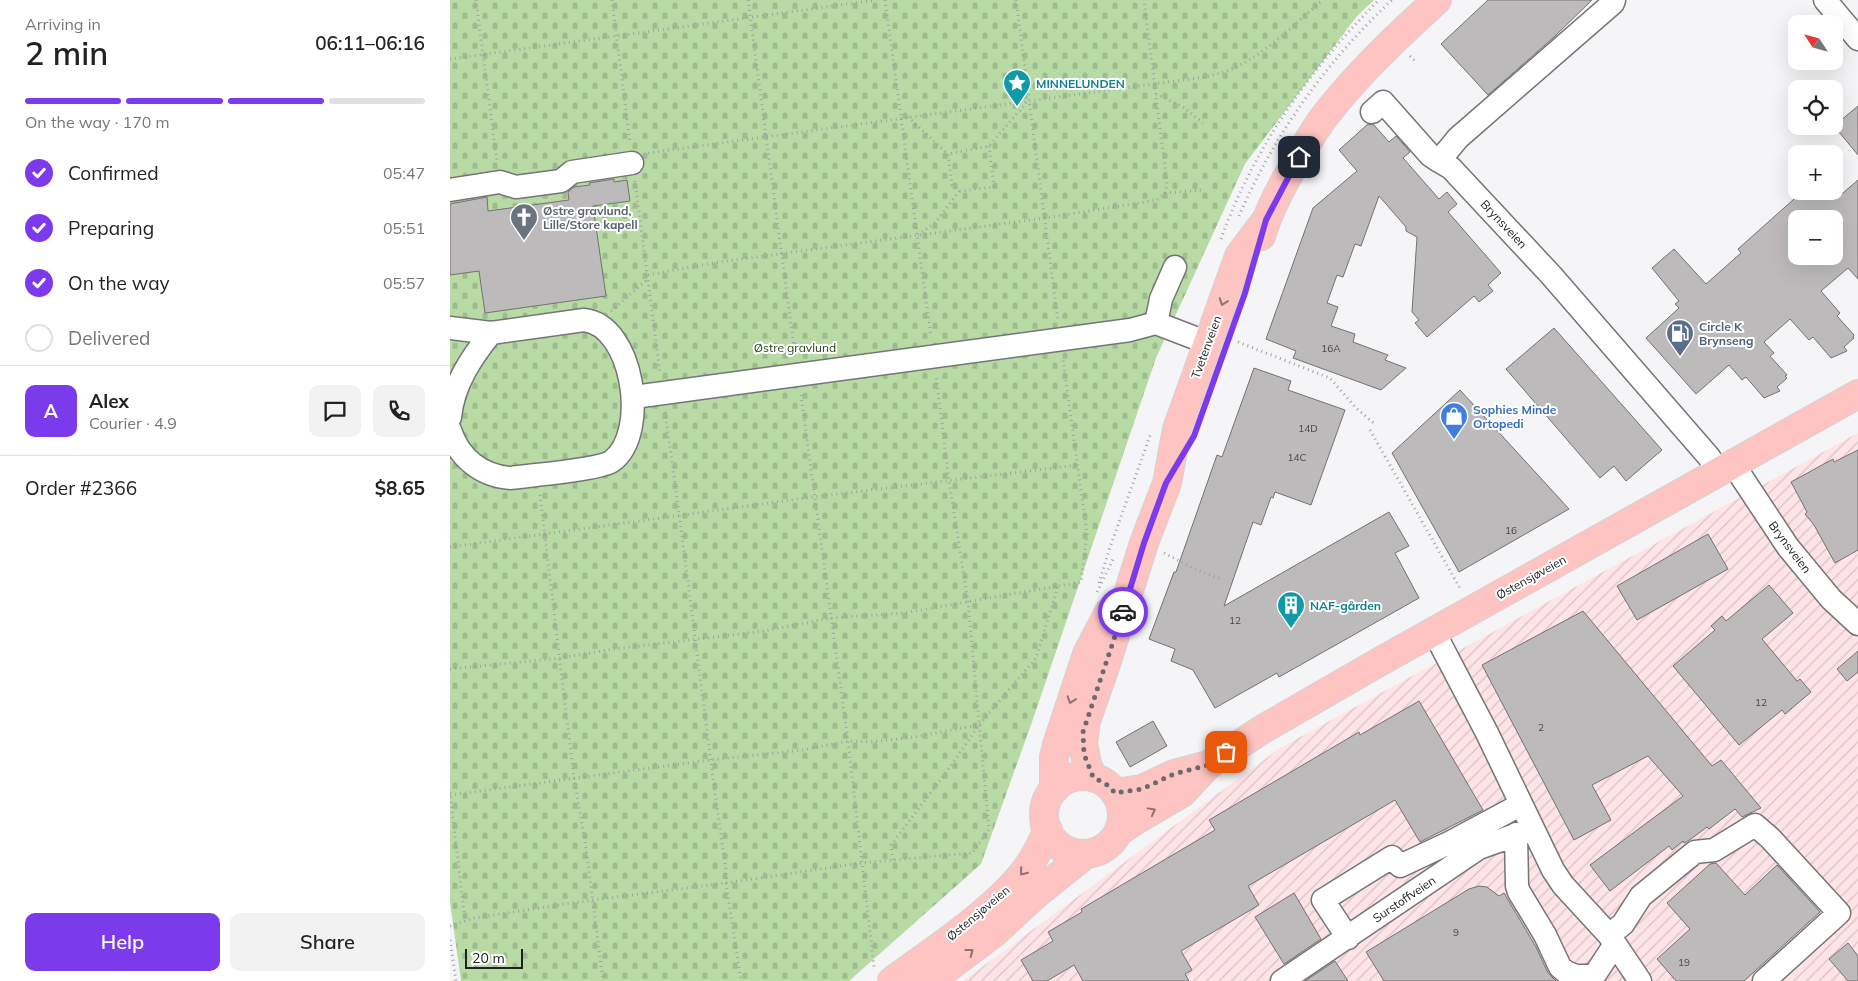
<!DOCTYPE html>
<meta charset="utf-8">
<style>
body{margin:0;font-family:Mulish,sans-serif;background:#f2f2f2;color:#222;height:100vh;display:flex;flex-direction:column;font-size:19px;white-space:nowrap}
*{box-sizing:border-box;margin:0}
p{font-size:16px;color:#767676}
.icon{flex:none;width:28px;height:28px;fill:none;stroke:currentColor;stroke-width:2;stroke-linecap:round;stroke-linejoin:round}
.map{position:relative;flex:1;overflow:hidden}
.side{display:flex;flex-direction:column;background:#fff;width:450px}
.side>*{flex:none}
.needle{width:32px;rotate:306deg}
.buttons{position:absolute;left:1338px;top:15px;display:grid;gap:10px}
.buttons a{display:grid;place-items:center;width:55px;height:55px;border-radius:10px;background:#fff;box-shadow:0 5px 20px #0002;font-size:25px}
.scale{position:absolute;left:15px;bottom:12px;width:58px;box-sizing:border-box;padding-left:5px;border:2px solid #212122;border-top:0;font-size:14px;line-height:18px;white-space:nowrap;color:#212122;-webkit-text-stroke:4px #fff;paint-order:stroke}
.pin{position:absolute;display:grid;place-items:center;width:42px;height:42px;color:#fff;margin:-21px;border-radius:10px;box-shadow:0 2px 8px #0006}
.courier{position:absolute;display:grid;place-items:center;width:50px;height:50px;margin:-25px;border:4px solid #7c3aed;border-radius:50%;background:#fff;color:#222;box-shadow:0 1px 6px #0007}
.summary em{font-style:normal;font-weight:600}
.summary div{display:flex;flex-direction:column-reverse}
.summary{display:flex;align-items:center;justify-content:space-between;height:85px;padding:0 25px}
h1{font-size:32px;font-weight:600;line-height:38px}
.bar{display:grid;grid-template-columns:repeat(4,1fr);gap:8px 5px;align-content:center;height:60px;padding:0 25px}
.bar i{height:6px;border-radius:4px;background:#e0e0e0}
.bar .on{background:#7c3aed}
.bar p{grid-column:span 4}
.line{display:flex;align-items:center;gap:12px;padding:0 25px;border-top:1px solid #e0e0e0}
.line div{flex:1}
.round{display:grid;place-items:center;flex:none;width:52px;height:52px;border-radius:10px;background:#f2f2f2}
ol{padding:0 25px;list-style:none}
li{display:flex;align-items:center;gap:15px;height:55px}
li p{margin-inline-start:auto}
li .icon{padding:5px;border-radius:50%;background:#7c3aed;color:#fff;stroke-width:4}
li:last-child{color:#767676}
li i{width:28px;height:28px;border:2px solid #e0e0e0;border-radius:50%}
.cta{display:flex;gap:10px;margin-top:auto;padding:10px 25px}
.cta a{flex:1;height:58px;border-radius:10px;background:#7c3aed;color:#fff;font-size:20px;font-weight:600;line-height:58px;text-align:center}
.cta a+a{background:#f2f2f2;color:#222}
main{display:flex;flex:1;min-height:0}
.map>svg:first-child{display:block}
.industrial{fill:url(#industrial-furrows)}
.cemetery{fill:url(#cemetery-stones)}
.building{fill:#bdbabb;stroke:#747172;fill-rule:evenodd}
.lines{fill:none;stroke-linecap:round;stroke-linejoin:round}
.minor-casing{stroke:#757577;stroke-width:25}
.major-casing{stroke:#d3d3d3;stroke-width:30}
.path{stroke:#a2a2a3;stroke-width:3;stroke-dasharray:1 4;stroke-linecap:butt}
.minor{stroke:#fff;stroke-width:22}
.major{stroke:#fdc4c2;stroke-width:28}
.oneway{stroke:#8f7272}
.done{stroke:#6b6b6d;stroke-width:5;stroke-dasharray:0 9}
.route{stroke:#7c3aed;stroke-width:6}
.labels{text-anchor:middle;dominant-baseline:central;stroke-width:4;stroke-linejoin:round;paint-order:stroke}
.number-label{font-size:10px;fill:#484748}
.culture-label{font-size:12px;font-weight:bold;fill:#0d838f;stroke:#fff;text-anchor:start}
.worship-label{font-size:12px;font-weight:bold;fill:#5b616d;stroke:#fff;text-anchor:start}
.street-label{font-size:12px;fill:#212122;stroke:#fff}
.service-label{font-size:12px;font-weight:bold;fill:#4e5e75;stroke:#fff;text-anchor:start}
.park-label{font-size:12px;fill:#284514;stroke:#fff}
.shop-label{font-size:12px;font-weight:bold;fill:#366cbe;stroke:#fff;text-anchor:start}
</style>
<main>
<section class="side">
<div class="summary"><div><h1>2 min</h1><p>Arriving in</p></div><em>06:11–06:16</em></div>
<div class="bar"><i class="on"></i><i class="on"></i><i class="on"></i><i></i><p>On the way · 170 m</p></div>
<ol>
<li><svg class="icon" aria-label="check" viewBox="0 0 24 24"><path d="M5 12l5 5 9-10"/></svg>Confirmed<p>05:47</p></li>
<li><svg class="icon" aria-label="check" viewBox="0 0 24 24"><path d="M5 12l5 5 9-10"/></svg>Preparing<p>05:51</p></li>
<li><svg class="icon" aria-label="check" viewBox="0 0 24 24"><path d="M5 12l5 5 9-10"/></svg>On the way<p>05:57</p></li>
<li><i></i>Delivered</li>
</ol>
<div class="line" style="height:90px"><b class="round" style="background:#7c3aed;color:#fff">A</b><div><b>Alex</b><p>Courier · 4.9</p></div><a class="round"><svg class="icon" aria-label="chat" viewBox="0 0 24 24"><path d="M4 5h16v11H9l-5 4z"/></svg></a><a class="round"><svg class="icon" aria-label="phone" viewBox="0 0 24 24"><path d="M5 4h4l2 5-3 2q2 4 5 5l2-3 5 2v4C11 20 4 13 5 4z"/></svg></a></div>
<div class="line" style="height:65px"><div>Order #2366</div><b>$8.65</b></div>
<div class="cta"><a>Help</a><a>Share</a></div>
</section>
<div class="map">
<svg width="1408" height="981" viewBox="0 0 1408 981">
<defs>
<pattern id="industrial-furrows" width="10" height="10" patternUnits="userSpaceOnUse" patternTransform="scale(1.25)"><rect width="10" height="10" fill="#fee3e7"/><path d="M-1 1l2-2M0 10L10 0M9 11l2-2" fill="none" stroke="#d9c2c6"/></pattern>
<pattern id="cemetery-stones" width="16" height="16" patternUnits="userSpaceOnUse" patternTransform="scale(1.25)"><rect width="16" height="16" fill="#b8daa5"/><path d="M2 7V4a2 2 0 0 1 4 0v3zM10 15v-3a2 2 0 0 1 4 0v3z" fill="#9ebb8e"/></pattern>
</defs>
<rect width="100%" height="100%" fill="#f5f5f7"/>
<path class="industrial" d="M1408 433V981H513L830 748Z"/>
<path class="cemetery" d="M0 0H924L907 16 795 164 706 358 582 722 531 864 399 981H11L0 902Z"/>
<path class="building" d="M1038 0H1142L1104 37 1038 95 991 44Z
M1408 106V155L1384 126Z
M918 124 924 125 939 142 946 136 960 152 953 158 989 199 997 192 1007 204 998 212 1051 273 1038 285 1043 291 1029 302 1024 296 977 337 965 323 969 320 962 312 967 237 956 231V227L929 196 911 246 905 244 893 277 887 275 877 303 888 307 881 326 905 334 903 342 938 355 935 360 956 368 931 390 843 358 846 351 816 339 863 208 907 171 889 150Z
M164 179V182L177 180 180 201 143 206 156 296 35 313 29 271 0 275V204L37 197 38 211 119 200 118 192 124 187 140 185 139 183Z
M1408 180V279L1398 268 1371 291 1390 313 1387 316 1404 335 1403 337 1404 338 1394 347 1397 351 1381 358 1363 337 1359 340 1340 319 1314 342 1324 353 1320 356 1337 375 1335 376 1337 378 1327 387 1330 391 1314 398 1296 377 1292 380 1279 365 1246 394 1196 338 1229 308 1225 304 1229 301 1202 268 1224 249 1256 284 1291 253 1288 249 1353 191H1379L1386 199ZM1346 219H1384V256H1346Z
M1104 328 1212 450 1176 481 1164 466 1150 478 1056 369Z
M804 368 841 381 838 390 895 410 861 505 825 492 823 498 821 497 811 525 803 522 774 606 939 512 959 546 945 553 969 598 829 677 827 673 765 708 743 670 721 661 725 649 699 639 724 572H726L767 455 772 457Z
M1010 390 1119 509 1009 572 942 453Z
M1408 450V550L1385 563 1364 525 1355 514 1357 512 1341 482 1383 459 1384 462Z
M1258 534 1278 569 1187 620 1167 586Z
M1319 585 1343 613 1312 639 1347 681 1350 679 1361 692 1335 714 1332 710 1289 745 1223 666 1265 630 1261 626 1272 616 1276 621Z
M1133 611 1262 766 1271 760 1311 808 1292 817 1285 809 1259 829 1257 827 1241 839 1234 843 1233 841 1222 850 1219 846 1160 891 1140 865 1233 796 1198 756 1142 785 1161 820 1124 840 1032 665Z
M1408 651V672L1397 681 1387 669Z
M969 701 1033 810 970 842 945 800 798 886 809 905 731 951 742 970 735 974 739 981H633L624 965 597 981H583L571 960 603 941 598 932 632 912 631 909 765 830 759 820 909 732 910 735Z
M703 721 717 746 680 767 666 742Z
M1266 863 1295 895 1327 865 1370 912 1294 981H1226L1207 959 1240 929 1217 903 1260 864Z
M1029 886 1037 887 1049 896 1054 893 1086 947 1098 973 1106 981H934L916 952 1019 889Z
M844 893 871 939 834 964 805 917Z
M1398 943 1408 956V981H1398L1379 959Z
M885 961 898 981H855Z"/>
<g class="lines">
<g class="minor-casing">
<path id="minor" d="M1164 0 1163 3 1008 138 989 161 1001 168 1101 275 1259 457 1268 472
M1375 0 1408 39
M922 112 933 102 980 155 989 161
M0 190 50 182 66 187 111 181 122 172 182 163
M706 323 711 299 725 267
M0 328 41 333
M184 397 680 330 706 323 758 343
M0 417C3 385 21 358 41 333L134 320C183 325 200 433 162 461 150 470 80 475 61 478 31 476 9 458 0 430
M1283 464 1338 547 1381 599 1408 624
M984 632 1037 733 1103 870 1113 885 1159 935 1190 981
M1066 834 1067 886 1069 892 1095 935 1110 967 1116 972 1126 976H1138L1146 973 1165 944
M1159 935 1173 924 1191 896 1245 852 1264 850 1305 825 1320 838 1389 913 1314 981
M898 938 873 900 942 857 950 866 1001 842 1070 805
M832 981 1029 848 1082 829"/>
</g>
<g class="major-casing">
<path id="major" d="M811 236C818 212 830 189 843 167 854 148 864 129 878 112 910 71 949 35 987 0
M594 815a39 39 0 1 1 78 0a39 39 0 1 1-78 0Z
M643 777 637 764 633 743 636 721 657 661 694 543 717 483 727 429 764 326 789 256 816 220
M604 790V757L607 745 637 654 659 612
M665 793 692 789 724 774 758 765
M668 832 686 820 732 793 758 765 813 729 931 661 1408 394
M442 981C484 950 551 907 580 864 587 854 592 842 598 830
M480 981 544 933 586 894 636 854"/>
</g>
<path class="path" d="M26 0 47 162
M162 0 180 143
M298 0 345 355
M435 0 481 337
M566 0 608 321
M960 56 967 63
M0 59 426 0
M706 94 733 107 753 123
M458 117 498 154
M539 146 544 187 510 191 502 185 498 154 539 146 577 102
M198 153 704 84C728 80 754 79 777 71 812 58 844 24 873 0
M185 181 210 373
M715 193 751 190
M789 216C825 133 876 62 942 0
M468 235 486 222 510 190
M771 239C804 147 860 69 929 0
M198 275 263 263 595 218 707 200 715 193 717 184 694 0
M161 311 198 279
M788 342 880 378 906 408 925 424
M351 395 398 741 424 967
M215 412C237 564 254 718 276 871V883L291 981
M920 430 1011 590
M90 495 124 778 135 841 153 981
M0 547 363 497 628 465
M714 553 747 570 773 580
M649 583 659 550 701 433
M647 592 664 557
M0 669 111 658 157 650 314 631 381 618 454 613 631 582 637 534 613 360
M0 792 15 921
M0 795 260 760 353 750 398 741 421 742 464 737 529 725
M443 860 441 845 498 770 529 725 586 658 608 586
M0 926 24 918 142 900 276 883 411 863 522 853 539 829 518 602 499 481 486 375
M0 940 6 981"/>
<use href="#minor" class="minor"/>
<use href="#major" class="major"/>
</g>
<defs><path id="oneway-chevron" d="M-2-3.5L2.5 0L-2 3.5" fill="none" stroke-width="1.6" stroke-linecap="round" stroke-linejoin="round" transform="scale(1.25)"/></defs>
<g class="oneway">
<use href="#oneway-chevron" transform="translate(773 302) rotate(110)"/>
<use href="#oneway-chevron" transform="translate(621 700) rotate(109)"/>
<use href="#oneway-chevron" transform="translate(702 811) rotate(-29)"/>
<use href="#oneway-chevron" transform="translate(573 872) rotate(129)"/>
<use href="#oneway-chevron" transform="translate(520 952) rotate(-37)"/>
</g>
<g class="lines">
<path class="done" d="M673 612 633 732 634 754 643 777 659 786 665 793 692 789 724 774 758 765 776 752"/>
<path class="route" d="M673 612 694 543 716 483 744 436 795 293 816 220 849 157"/>
</g>
<defs>
<g id="sight-pin" transform="scale(1.4375)"><path d="M0 17L-7.5 6A9.5 9.5 0 1 1 7.5 6Z" fill="#0f9aa8" stroke="#fff"/><path d="M0-6L1.8-2.2L6-1.7L2.9 1.2L3.7 5.4L0 3.3L-3.7 5.4L-2.9 1.2L-6-1.7L-1.8-2.2Z" fill="#fff"/></g>
<g id="church-pin" transform="scale(1.4375)"><path d="M0 17L-7.5 6A9.5 9.5 0 1 1 7.5 6Z" fill="#6b7280" stroke="#fff"/><path d="M-1.2-6h2.4v3.5h3.3v2.4h-3.3V6h-2.4V-.1h-3.3v-2.4h3.3Z" fill="#fff"/></g>
<g id="fuel-pin" transform="scale(1.4375)"><path d="M0 17L-7.5 6A9.5 9.5 0 1 1 7.5 6Z" fill="#5c6f8a" stroke="#fff"/><path d="M-5.5-6h7V0h2V4h1.3V-2.5L3-4.5l.8-.8L6-3V5H2.5V1h-1V6h-7ZM-4.2-4.7v3.2H.2V-4.7Z" fill="#fff"/></g>
<g id="shop-pin" transform="scale(1.4375)"><path d="M0 17L-7.5 6A9.5 9.5 0 1 1 7.5 6Z" fill="#3f7fe0" stroke="#fff"/><path d="M-5-2.5h2.3a2.7 3.5 0 0 1 5.4 0H5L5.5 6h-11ZM-1.5-2.5h3a1.5 2.3 0 0 0-3 0Z" fill="#fff"/></g>
<g id="building-pin" transform="scale(1.4375)"><path d="M0 17L-7.5 6A9.5 9.5 0 1 1 7.5 6Z" fill="#0f9aa8" stroke="#fff"/><path d="M-4-6H4V6H1V3H-1V6H-4ZM-2.5-4.3h1.7v1.8h-1.7ZM.8-4.3h1.7v1.8H.8ZM-2.5-1h1.7V.8h-1.7ZM.8-1h1.7V.8H.8Z" fill="#fff"/></g>
</defs>
<g fill-rule="evenodd">
<use href="#sight-pin" x="567" y="83"/>
<use href="#church-pin" x="74" y="217"/>
<use href="#fuel-pin" x="1230" y="333"/>
<use href="#shop-pin" x="1004" y="416"/>
<use href="#building-pin" x="841" y="605"/>
</g>
<g class="labels">
<g class="number-label">
<text x="881" y="348">16A</text>
<text x="858" y="428">14D</text>
<text x="847" y="457">14C</text>
<text x="1061" y="530">16</text>
<text x="785" y="620">12</text>
<text x="1311" y="702">12</text>
<text x="1091" y="727">2</text>
<text x="1006" y="932">9</text>
<text x="1234" y="962">19</text>
</g>
<g class="culture-label">
<text x="586" y="83">MINNELUNDEN</text>
<text x="860" y="605">NAF-gården</text>
</g>
<g class="worship-label">
<text x="93" y="210">Østre gravlund,<tspan x="93" dy="14">Lille/Store kapell</tspan></text>
</g>
<g class="street-label">
<text transform="translate(1054 224) rotate(47)">Brynsveien</text>
<text transform="translate(756 347) rotate(-70)">Tvetenveien</text>
<text transform="translate(1340 547) rotate(53)">Brynsveien</text>
<text transform="translate(1081 577) rotate(-29)">Østensjøveien</text>
<text transform="translate(954 899) rotate(-34)">Surstoffveien</text>
<text transform="translate(528 913) rotate(-40)">Østensjøveien</text>
</g>
<g class="service-label">
<text x="1249" y="326">Circle K<tspan x="1249" dy="14">Brynseng</tspan></text>
</g>
<g class="park-label">
<text x="345" y="347">Østre gravlund</text>
</g>
<g class="shop-label">
<text x="1023" y="409">Sophies Minde<tspan x="1023" dy="14">Ortopedi</tspan></text>
</g>
</g>
</svg>
<div class="buttons">
<a><svg class="needle" viewBox="-14 -14 28 28"><path d="M0-13l5 13h-10z" fill="#e53935"/><path d="M0 13l5-13h-10z" fill="#767676"/></svg></a>
<a><svg class="icon" aria-label="locate" viewBox="0 0 24 24"><circle cx="12" cy="12" r="6"/><path d="M12 2v4M12 18v4M2 12h4M18 12h4"/></svg></a>
<a>+</a>
<a>−</a>
</div>
<div class="scale">20 m</div>
<div class="pin" style="left:776px;top:752px;background:#ea580c"><svg class="icon" aria-label="bag" viewBox="0 0 24 24"><path d="M5 8h14l-1 12H6zM9 8a3 3 0 0 1 6 0"/></svg></div>
<div class="pin" style="left:849px;top:157px;background:#1f2937"><svg class="icon" aria-label="home" viewBox="0 0 24 24"><path d="M3 11l9-7 9 7M6 9v11h12V9"/></svg></div>
<div class="courier" style="left:673px;top:612px"><svg class="icon" aria-label="car" viewBox="0 0 24 24"><path d="M5 17H2v-5l4-1 3-4h7l3 4 3 1v5h-3M9 17h6M6 11h13"/><circle cx="7" cy="17" r="2"/><circle cx="17" cy="17" r="2"/></svg></div>
</div>
</main>
